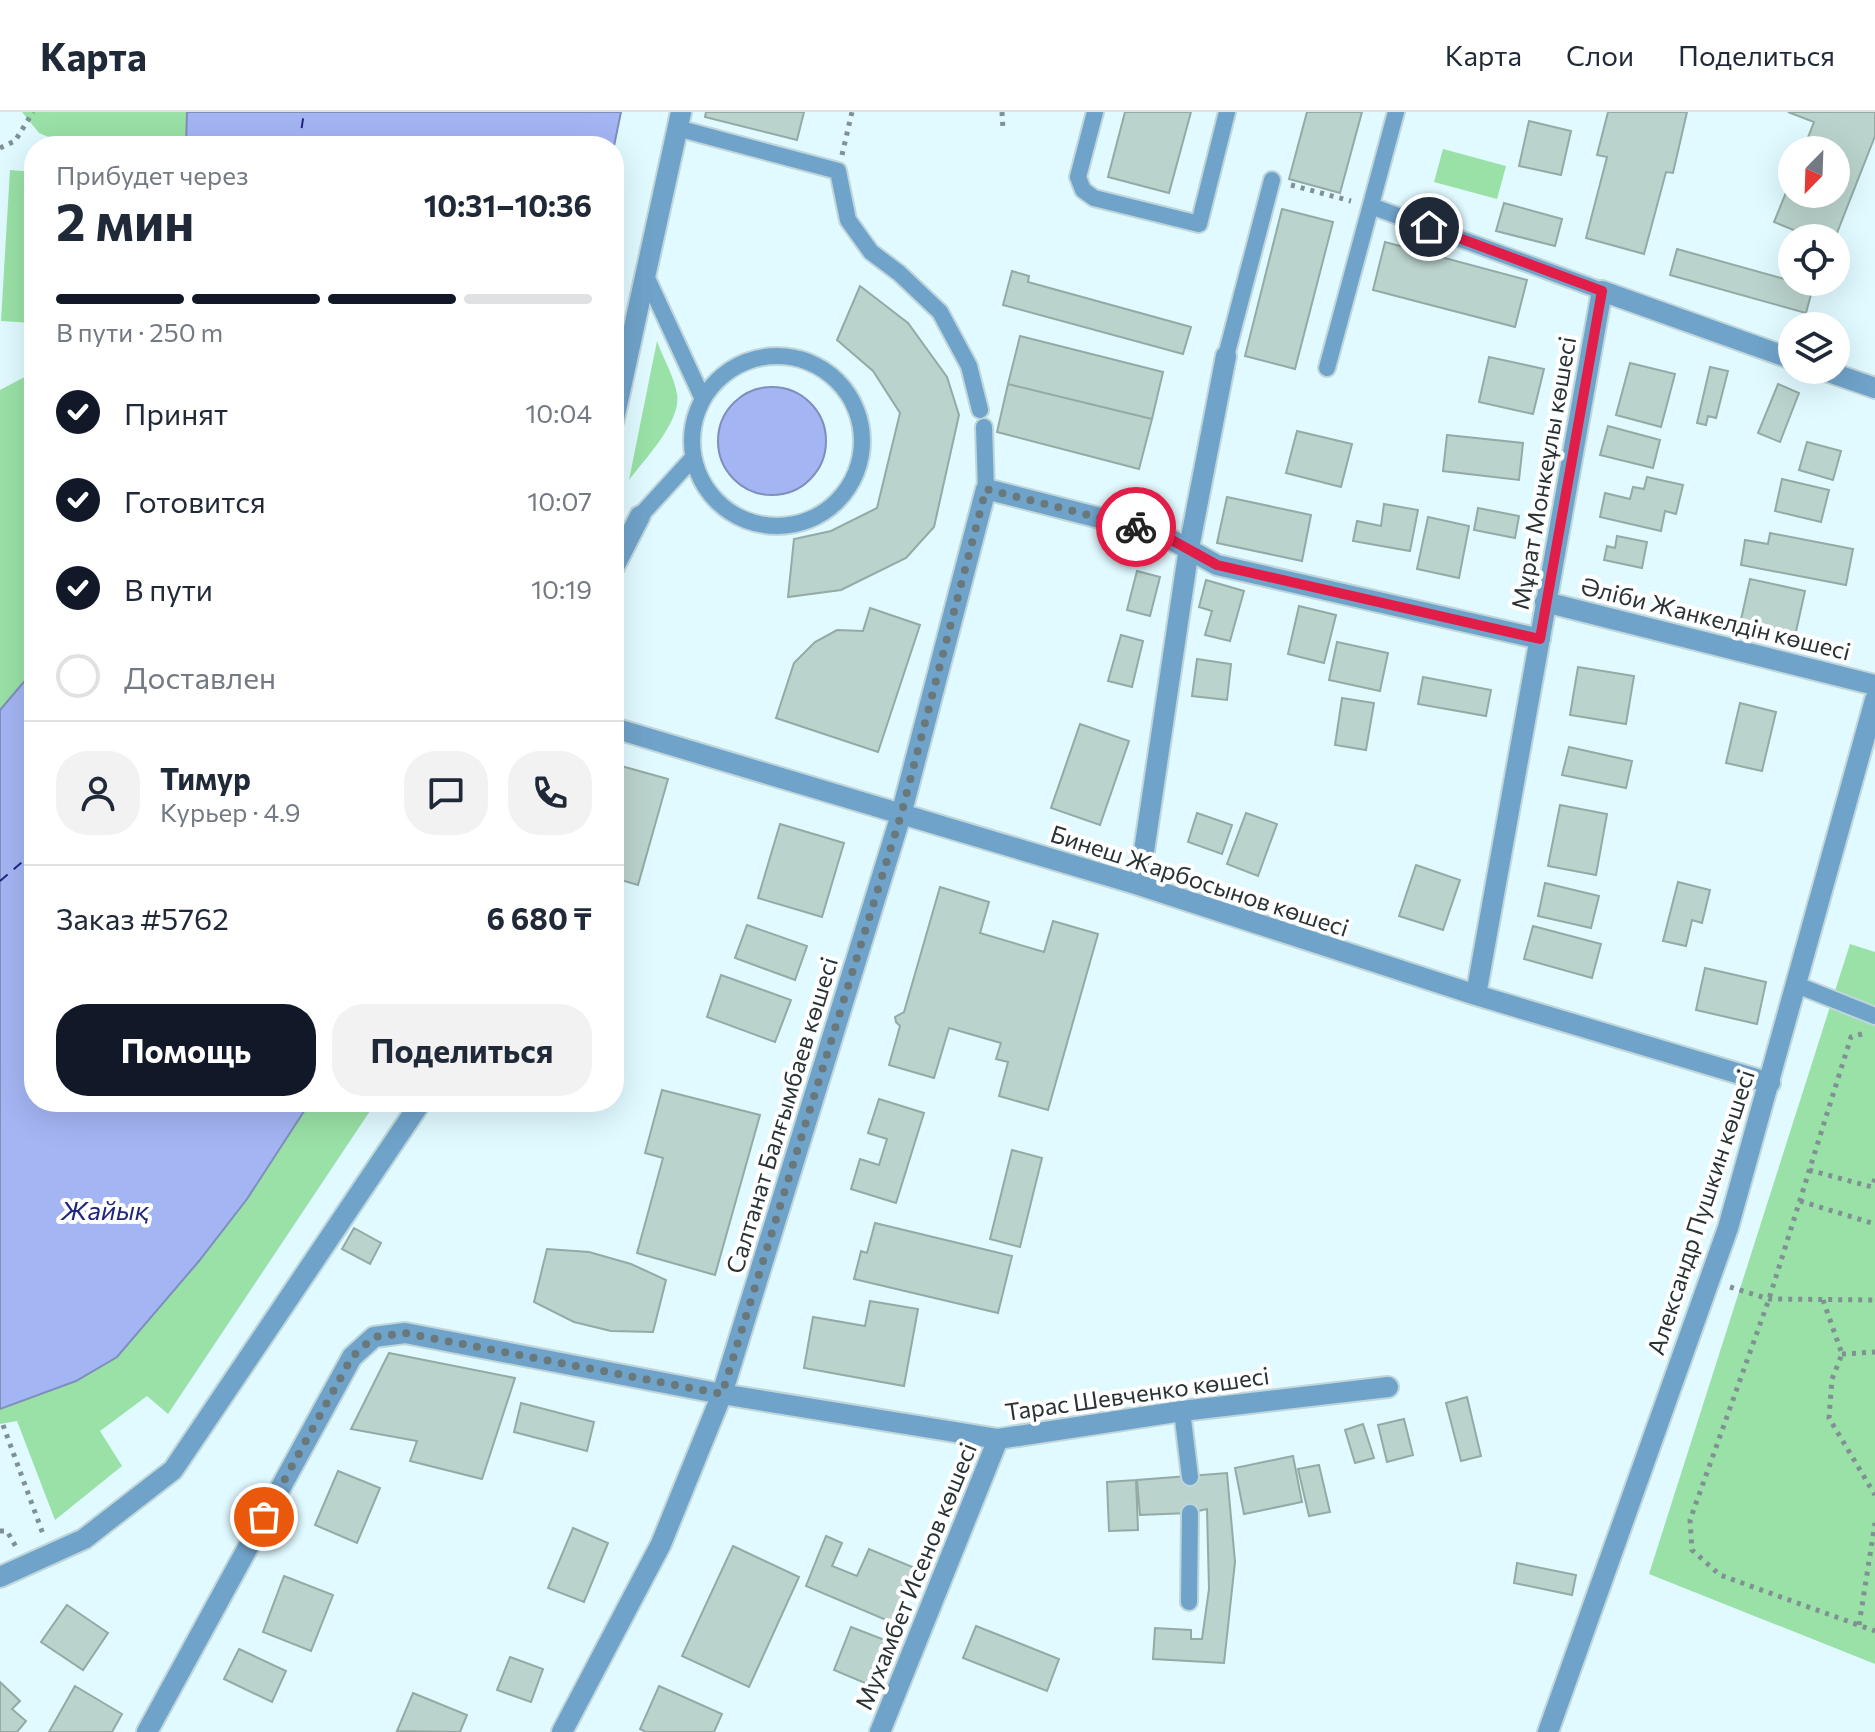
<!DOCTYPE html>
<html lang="ru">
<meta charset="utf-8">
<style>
body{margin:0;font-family:Commissioner,sans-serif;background:#f2f2f3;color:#1f2937;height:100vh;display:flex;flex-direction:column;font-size:30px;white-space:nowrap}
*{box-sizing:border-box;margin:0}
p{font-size:26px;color:#747a83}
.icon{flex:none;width:44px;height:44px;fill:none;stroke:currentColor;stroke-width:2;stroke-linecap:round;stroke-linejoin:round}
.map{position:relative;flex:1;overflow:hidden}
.panel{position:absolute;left:24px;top:24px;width:600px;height:976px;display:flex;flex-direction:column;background:#fff;border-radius:32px;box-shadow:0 8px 32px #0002}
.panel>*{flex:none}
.needle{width:52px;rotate:203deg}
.fabs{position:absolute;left:1778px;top:24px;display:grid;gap:16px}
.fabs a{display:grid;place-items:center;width:72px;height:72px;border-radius:50%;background:#fff;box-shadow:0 8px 32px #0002;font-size:40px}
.pin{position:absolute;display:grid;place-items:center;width:68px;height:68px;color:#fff;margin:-34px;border:4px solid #fff;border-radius:50%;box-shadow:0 2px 8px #0007}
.courier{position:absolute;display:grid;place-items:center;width:80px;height:80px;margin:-40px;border:6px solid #e11d48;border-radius:50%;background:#fff;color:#222;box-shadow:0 2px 10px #0007}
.headline em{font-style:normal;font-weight:700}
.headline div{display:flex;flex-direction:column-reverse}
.headline{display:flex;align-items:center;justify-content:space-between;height:136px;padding:0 32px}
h1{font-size:52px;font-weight:700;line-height:60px}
.bar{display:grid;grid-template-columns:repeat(4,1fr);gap:12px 8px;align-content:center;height:96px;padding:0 32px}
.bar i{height:10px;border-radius:6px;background:#e0e1e3}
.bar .on{background:#111827}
.bar p{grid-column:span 4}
.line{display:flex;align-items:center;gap:20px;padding:0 32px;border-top:2px solid #e0e1e3}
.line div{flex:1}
.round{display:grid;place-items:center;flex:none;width:84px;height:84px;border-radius:32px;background:#f2f2f3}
ol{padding:0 32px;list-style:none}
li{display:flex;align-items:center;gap:24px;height:88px}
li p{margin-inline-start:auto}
li .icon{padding:8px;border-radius:50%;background:#111827;color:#fff;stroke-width:4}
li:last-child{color:#747a83}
li i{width:44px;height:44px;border:4px solid #e0e1e3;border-radius:50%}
.action{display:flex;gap:16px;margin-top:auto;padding:16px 32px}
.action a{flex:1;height:92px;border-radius:32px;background:#111827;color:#fff;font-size:32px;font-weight:700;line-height:92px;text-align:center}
.action a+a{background:#f2f2f3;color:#1f2937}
header{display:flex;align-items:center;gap:48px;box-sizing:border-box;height:112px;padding:0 40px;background:#fff;border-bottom:2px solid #e0e1e3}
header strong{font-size:38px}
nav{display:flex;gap:44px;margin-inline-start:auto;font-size:28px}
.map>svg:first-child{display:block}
.green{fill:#99e1a6}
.water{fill:#a4b5f4;stroke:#7f8eba;stroke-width:2}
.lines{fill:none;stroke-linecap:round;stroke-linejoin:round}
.ferry{stroke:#20267d;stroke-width:2;stroke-dasharray:10 8;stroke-linecap:butt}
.building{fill:#bad3cd;stroke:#93aaa5;stroke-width:2}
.service-casing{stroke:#bfd6da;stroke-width:20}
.pedestrian-casing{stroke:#bfd6da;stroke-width:24}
.minor-casing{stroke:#bfd6da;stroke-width:24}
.tertiary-casing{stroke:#bfd6da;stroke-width:24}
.path{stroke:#809194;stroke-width:5;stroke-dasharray:4 6;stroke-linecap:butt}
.service{stroke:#70a3ca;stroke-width:16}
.pedestrian{stroke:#70a3ca;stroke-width:20}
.minor{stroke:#70a3ca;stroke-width:20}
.tertiary{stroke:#70a3ca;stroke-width:20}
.done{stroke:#69787b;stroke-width:8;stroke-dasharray:0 14.4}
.route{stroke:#e11d48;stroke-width:10}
.labels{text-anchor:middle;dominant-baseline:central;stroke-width:8;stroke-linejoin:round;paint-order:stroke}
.street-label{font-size:24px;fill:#293234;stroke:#fff}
.water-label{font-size:26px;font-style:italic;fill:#20267d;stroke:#fff}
</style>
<header>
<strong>Карта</strong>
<nav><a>Карта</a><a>Слои</a><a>Поделиться</a></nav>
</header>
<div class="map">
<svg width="1875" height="1620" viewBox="0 0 1875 1620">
<rect width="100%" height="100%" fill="#e0faff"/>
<path class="green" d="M22 0H187L186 34H70L39 21Z
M1443 37 1506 54 1497 87 1434 70Z
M10 58 34 60V211L1 209Z
M657 229C663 246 674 264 677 282 682 309 644 348 629 368Z
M34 260V558L0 598V278Z
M1850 832 1875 840V1552L1649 1462Z
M310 990H376L168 1302 147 1284 100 1319 122 1354 55 1408 17 1309 0 1312V1297L76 1269 117 1245 199 1149 247 1087Z"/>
<path class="water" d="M187 0H621L614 34H186Z
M718 329a54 54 0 1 1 108 0a54 54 0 1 1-108 0Z
M34 558V990H310L247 1087 199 1149 117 1245 76 1269 0 1297V598Z"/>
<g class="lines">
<path class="ferry" d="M299 34 304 0
M0 769 34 740"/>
</g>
<path class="building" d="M706 0H804L797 28 705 5Z
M1125 0H1191L1169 81 1108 65Z
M1307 0H1362L1340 81 1289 67Z
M1608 0H1687L1673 61 1666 60 1644 142 1586 126 1607 45 1597 43Z
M1788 0H1875V24L1835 126H1813L1774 110 1792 66V82H1836V38H1803L1814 10Z
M1529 9 1571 19 1561 63 1519 54Z
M1504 91 1562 107 1555 134 1496 119Z
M1282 97 1333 110 1295 257 1245 244Z
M1385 130 1527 168 1515 215 1373 178Z
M1677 137 1813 175 1806 201 1670 163Z
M1012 159 1029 164 1028 170 1191 215 1183 242 1003 193Z
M860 174 908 211 947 265 959 303 934 415 906 446 841 478 788 485 794 427 831 419 877 396 900 301 873 259 837 228Z
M1020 224 1163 260 1152 307 1008 272Z
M1489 245 1544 257 1533 302 1479 290Z
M1630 251 1675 262 1661 315 1616 303Z
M1710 255 1728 259 1716 306 1708 304 1706 313 1697 311Z
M1008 272 1152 307 1139 357 997 320Z
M1778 272 1799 281 1780 330 1758 321Z
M1608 314 1660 328 1653 356 1600 343Z
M1297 319 1352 332 1341 375 1286 361Z
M1447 323 1523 331 1519 368 1443 359Z
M1807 330 1841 339 1833 368 1799 358Z
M1647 365 1683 373 1676 402 1665 399 1661 419 1600 405 1605 381 1630 387 1633 375 1644 377Z
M1782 367 1829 378 1821 410 1775 399Z
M1227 385 1311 403 1302 449 1217 431Z
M1384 392 1418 398 1410 439 1353 429 1357 409 1381 414Z
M1478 396 1519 404 1515 426 1474 418Z
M1428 405 1469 414 1459 466 1417 457Z
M1770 421 1853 437 1846 473 1741 453 1745 428 1768 432Z
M1617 424 1647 430 1642 456 1604 448 1607 434 1615 436Z
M1137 459 1160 465 1150 504 1127 498Z
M1750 467 1805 479 1795 524 1740 512Z
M1206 468 1244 479 1230 529 1205 523 1212 499 1199 495Z
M1299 494 1336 503 1324 551 1288 542Z
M870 496 920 513 878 640 776 606 794 551 815 530 837 518 863 519Z
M1121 523 1143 529 1132 575 1108 569Z
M1337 530 1388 541 1380 579 1329 568Z
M1197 547 1231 552 1227 588 1192 584Z
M1578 555 1634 564 1626 612 1570 603Z
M1423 565 1491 578 1486 604 1418 592Z
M1342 586 1374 591 1366 638 1335 633Z
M1740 591 1776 600 1762 659 1726 651Z
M1080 612 1129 629 1100 713 1051 696Z
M1569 635 1632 649 1626 676 1562 663Z
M614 652 668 667 638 773 614 766Z
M1560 693 1607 702 1596 763 1548 754Z
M1197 701 1232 713 1222 742 1188 730Z
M1246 701 1277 712 1258 764 1227 752Z
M780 712 844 731 822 805 758 786Z
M1416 753 1460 768 1443 818 1399 804Z
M1678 770 1710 778 1702 811 1692 808 1686 834 1663 829Z
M1545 771 1599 784 1591 816 1538 804Z
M940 775 989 790 980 821 1044 840 1053 809 1098 822 1048 998 999 984 1008 950 996 947 1001 931 949 916 934 966 889 953 900 914 896 910 895 905 904 900Z
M747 813 807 834 795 868 735 846Z
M1533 814 1601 832 1592 866 1524 847Z
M1705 856 1766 870 1757 912 1696 898Z
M721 863 791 888 775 930 707 905Z
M662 978 760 1003 715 1163 637 1141 663 1046 645 1041Z
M879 987 924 1001 896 1091 851 1077 860 1047 879 1053 887 1027 868 1021Z
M1012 1038 1042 1046 1020 1135 990 1127Z
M875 1111 1012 1144 998 1201 854 1167 861 1139 867 1141Z
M354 1116 381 1131 370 1152 342 1137Z
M547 1137 589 1140 631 1152 666 1168 653 1220 611 1219 574 1210 534 1190Z
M870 1189 918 1197 904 1274 804 1256 813 1205 865 1214Z
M389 1241 515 1266 482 1367 410 1349 417 1329 351 1317Z
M1467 1285 1481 1344 1461 1349 1446 1291Z
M521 1291 594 1310 587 1339 514 1320Z
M1404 1307 1413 1343 1387 1350 1378 1313Z
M1363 1312 1374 1346 1355 1351 1345 1318Z
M1293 1344 1302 1390 1244 1402 1235 1356Z
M1319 1353 1330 1400 1309 1404 1298 1357Z
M338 1359 380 1376 357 1431 315 1413Z
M1227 1361 1235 1450 1224 1551 1153 1547 1155 1516 1191 1518V1527H1202L1209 1477 1207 1397 1190 1401 1140 1403 1137 1368Z
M1136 1368 1138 1418 1109 1419 1107 1370Z
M573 1416 608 1431 584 1490 548 1476Z
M826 1424 842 1431 832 1454 857 1464 869 1437 915 1456 893 1511 806 1474Z
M733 1434 799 1465 749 1575 682 1544Z
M1517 1451 1576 1463 1572 1483 1514 1471Z
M284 1464 333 1483 311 1539 263 1520Z
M67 1493 108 1521 83 1558 41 1530Z
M976 1514 1059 1547 1047 1579 963 1546Z
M851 1515 890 1530 872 1574 834 1558Z
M239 1537 286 1559 272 1590 224 1567Z
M510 1545 543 1557 531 1590 497 1578Z
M0 1570 20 1589 12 1597 26 1609 17 1620H0Z
M75 1574 122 1602 112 1620H49Z
M659 1574 722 1602 714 1620H646L640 1617Z
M413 1581 467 1603 460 1620 397 1619Z"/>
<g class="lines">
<g class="service-casing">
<path id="service" d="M1095 0 1078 65 1083 78 1094 86 1199 112 1227 0
M677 16 838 59 848 108 871 140 899 161 940 200 969 254 980 298
M1371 94 1602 179
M646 164 702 285
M692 329a85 85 0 1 1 170 0a85 85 0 1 1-170 0Z
M1226 244 1272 68
M1327 256 1396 0
M984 315 986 377
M640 404 692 347
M1797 873 1875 904
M1182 1299 1190 1365
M1189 1490 1190 1401"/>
</g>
<g class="pedestrian-casing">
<path id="pedestrian" d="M614 307 681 0
M0 1465 84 1427 173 1358 421 990"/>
</g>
<g class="minor-casing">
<path id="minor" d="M1823 258 1875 276
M614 455 640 404
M1545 490 1875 573
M614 616 1139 773 1476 883 1770 971
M1139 773 1189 436 1226 244
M1476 883 1602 179 1792 247
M147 1620 352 1245 374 1225 405 1221 722 1282 998 1327 1182 1299 1388 1275
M562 1620 661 1432 722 1282 901 703 986 377 1159 421 1217 453 1540 527
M880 1620 998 1327"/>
</g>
<g class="tertiary-casing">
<path id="tertiary" d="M1548 1620 1728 1116 1875 588"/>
</g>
<path class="path" d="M1002 0 1003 18
M0 36 15 29 33 0
M842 43 852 0
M1291 73 1351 89
M1862 922 1851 925 1769 1187 1690 1408 1692 1438 1720 1463 1875 1519
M1809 1058 1872 1075 1875 1067
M1800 1089 1875 1112
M1730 1175 1769 1187 1875 1188
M1823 1188 1842 1242 1832 1267 1829 1306 1875 1383
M1842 1242 1875 1240
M3 1313 43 1422
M0 1419H7L16 1435
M1859 1513 1875 1411"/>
<use href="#service" class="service"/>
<use href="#pedestrian" class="pedestrian"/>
<use href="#minor" class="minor"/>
<use href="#tertiary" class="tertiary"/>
</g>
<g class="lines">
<path class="done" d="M264 1405 352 1245 374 1225 405 1221 722 1282 901 703 986 377 1136 415"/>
<path class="route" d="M1136 415 1159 421 1217 453 1540 527 1602 179 1429 115"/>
</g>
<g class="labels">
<g class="street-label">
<text transform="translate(1543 361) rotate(-80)">Мұрат Монкеұлы көшесі</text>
<text transform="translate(1716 506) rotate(14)">Әліби Жанкелдін көшесі</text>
<text transform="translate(1200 768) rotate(18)">Бинеш Жарбосынов көшесі</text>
<text transform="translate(781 1003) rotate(-73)">Салтанат Балғымбаев көшесі</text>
<text transform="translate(1700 1100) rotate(-72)">Александр Пушкин көшесі</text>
<text transform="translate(1137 1281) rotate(-8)">Тарас Шевченко көшесі</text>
<text transform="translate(915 1464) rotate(-68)">Мухамбет Исенов көшесі</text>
</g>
<g class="water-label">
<text x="105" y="1097">Жайық</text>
</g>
</g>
</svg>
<div class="fabs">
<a><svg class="needle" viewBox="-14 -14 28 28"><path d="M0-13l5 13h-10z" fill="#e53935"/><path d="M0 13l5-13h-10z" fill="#747a83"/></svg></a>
<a><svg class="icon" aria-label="locate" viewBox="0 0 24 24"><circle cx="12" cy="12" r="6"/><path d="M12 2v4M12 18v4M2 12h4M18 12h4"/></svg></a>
<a><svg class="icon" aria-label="layers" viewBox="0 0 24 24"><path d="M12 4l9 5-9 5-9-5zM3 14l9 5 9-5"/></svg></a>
</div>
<div class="pin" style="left:264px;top:1405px;background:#ea580c"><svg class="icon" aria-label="bag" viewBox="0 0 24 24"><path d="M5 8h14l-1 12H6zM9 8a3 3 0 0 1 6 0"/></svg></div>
<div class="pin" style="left:1429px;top:115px;background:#1f2937"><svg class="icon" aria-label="home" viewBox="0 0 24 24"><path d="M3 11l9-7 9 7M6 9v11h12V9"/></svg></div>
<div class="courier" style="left:1136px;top:415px"><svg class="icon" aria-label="bike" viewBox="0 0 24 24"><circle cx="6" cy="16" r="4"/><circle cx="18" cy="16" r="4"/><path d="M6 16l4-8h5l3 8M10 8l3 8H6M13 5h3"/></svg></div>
<section class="panel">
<div class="headline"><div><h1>2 мин</h1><p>Прибудет через</p></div><em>10:31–10:36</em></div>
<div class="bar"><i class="on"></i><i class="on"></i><i class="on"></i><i></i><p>В пути · 250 m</p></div>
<ol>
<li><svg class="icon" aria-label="check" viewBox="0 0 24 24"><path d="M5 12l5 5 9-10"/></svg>Принят<p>10:04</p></li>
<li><svg class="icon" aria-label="check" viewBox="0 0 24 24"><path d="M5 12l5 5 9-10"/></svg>Готовится<p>10:07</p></li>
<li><svg class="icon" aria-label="check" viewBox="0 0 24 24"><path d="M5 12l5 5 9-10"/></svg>В пути<p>10:19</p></li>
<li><i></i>Доставлен</li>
</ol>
<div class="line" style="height:144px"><a class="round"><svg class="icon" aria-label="person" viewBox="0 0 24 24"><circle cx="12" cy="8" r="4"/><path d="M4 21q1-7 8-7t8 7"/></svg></a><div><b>Тимур</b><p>Курьер · 4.9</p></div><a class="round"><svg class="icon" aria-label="chat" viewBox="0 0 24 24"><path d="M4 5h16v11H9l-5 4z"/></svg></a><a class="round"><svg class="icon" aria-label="phone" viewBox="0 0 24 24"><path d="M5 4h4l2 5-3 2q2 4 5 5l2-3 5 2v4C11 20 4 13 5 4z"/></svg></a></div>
<div class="line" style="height:104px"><div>Заказ #5762</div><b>6 680 ₸</b></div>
<div class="action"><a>Помощь</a><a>Поделиться</a></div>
</section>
</div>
